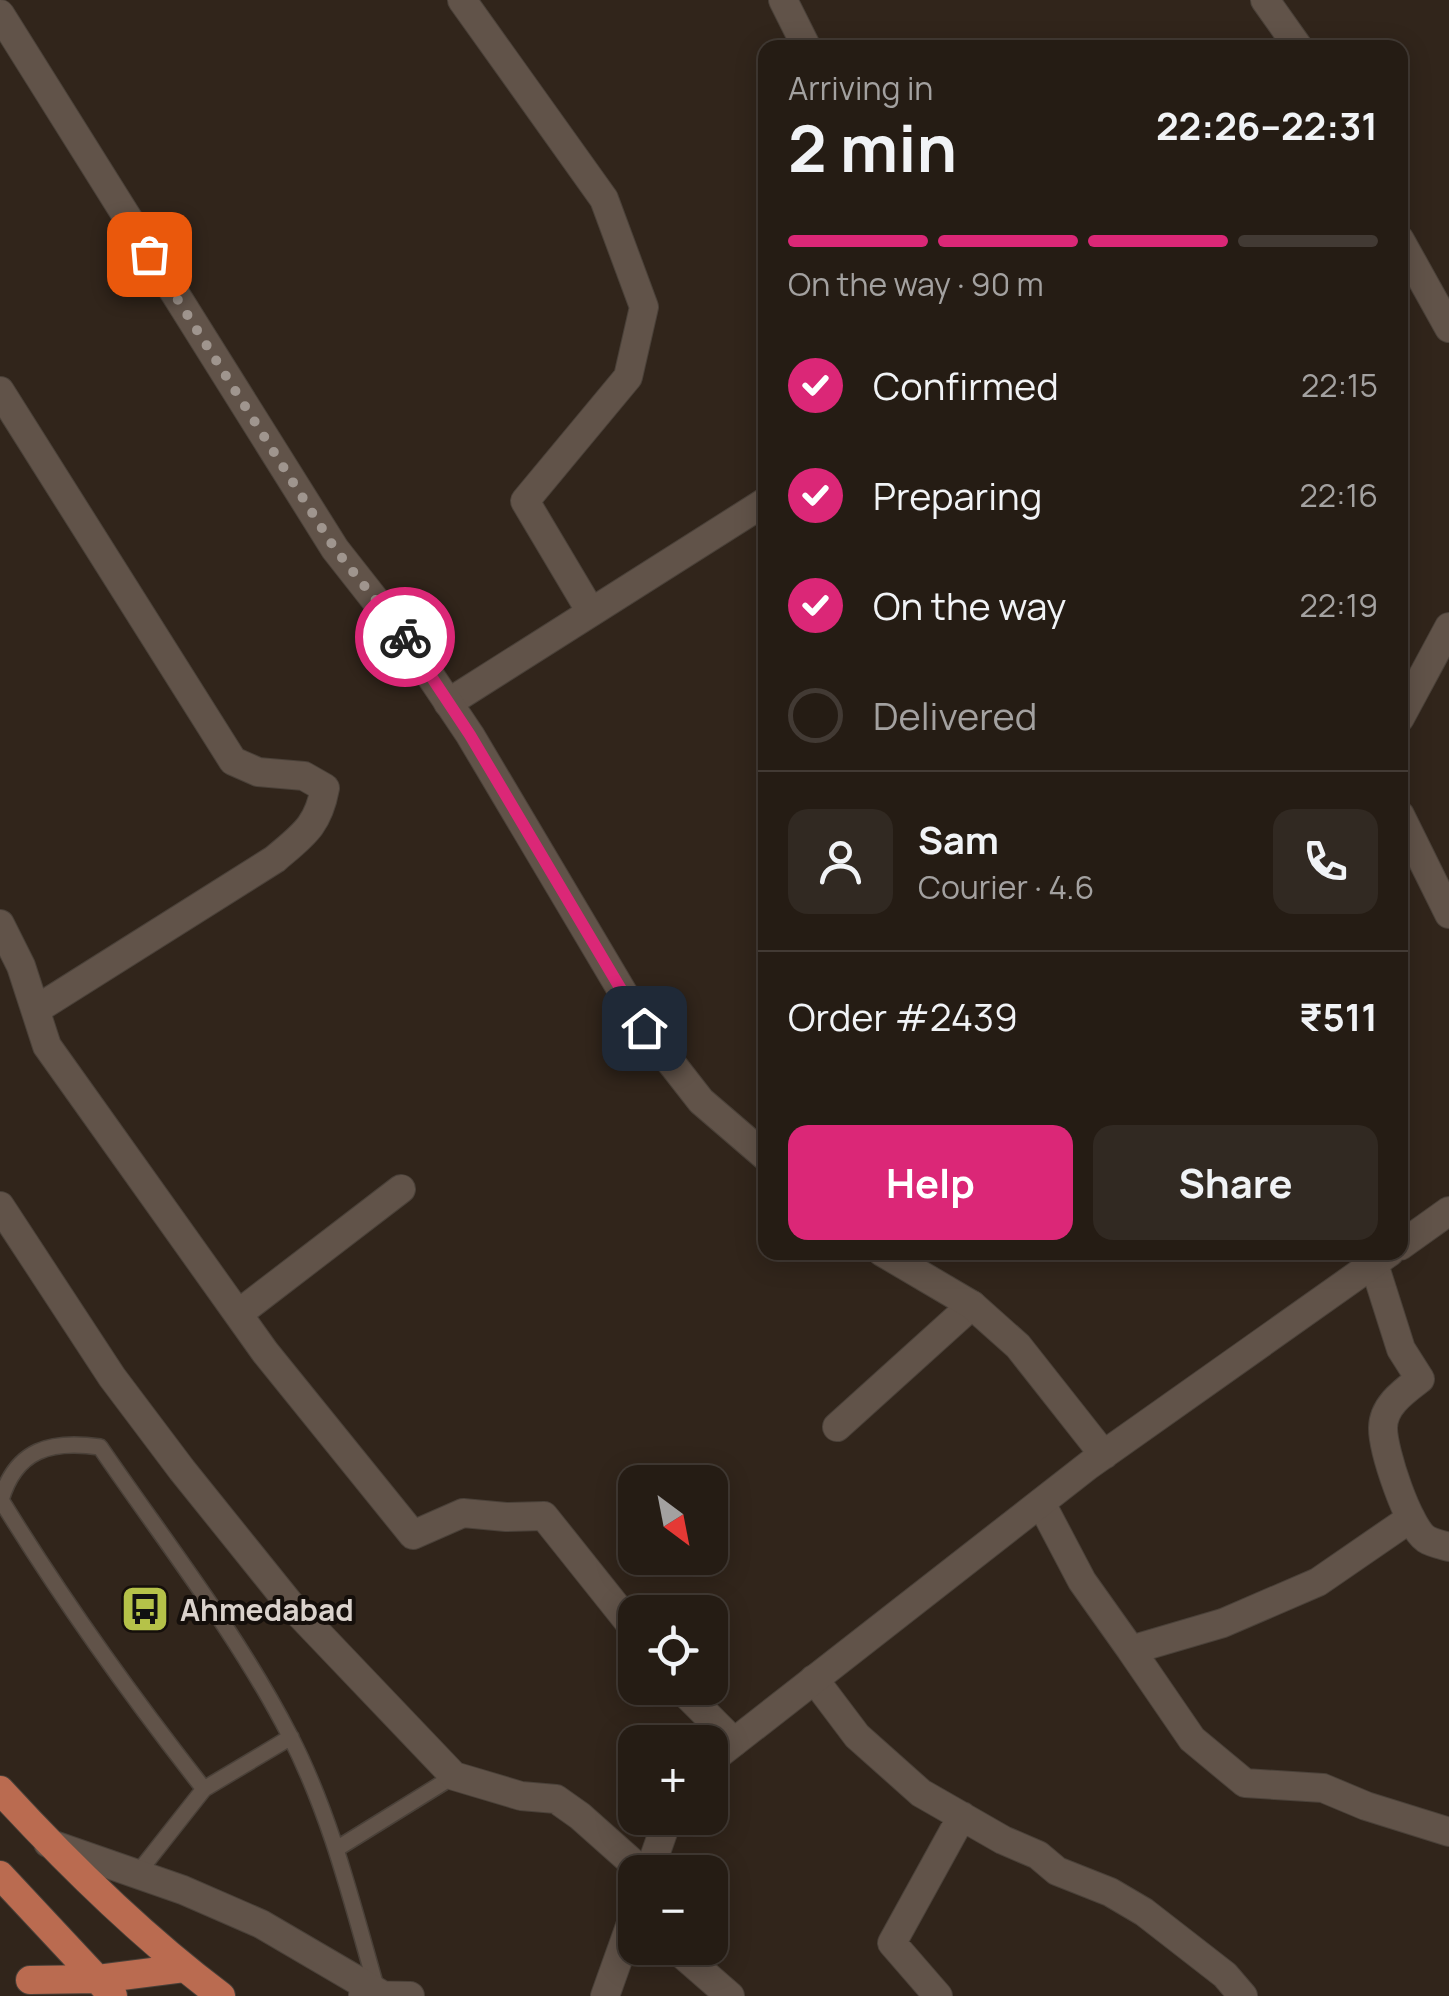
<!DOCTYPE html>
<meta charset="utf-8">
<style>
body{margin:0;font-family:Manrope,sans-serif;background:#312922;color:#f1f3f6;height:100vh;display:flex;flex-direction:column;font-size:38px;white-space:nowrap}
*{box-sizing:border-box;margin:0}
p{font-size:32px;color:#a3a1a0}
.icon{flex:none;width:55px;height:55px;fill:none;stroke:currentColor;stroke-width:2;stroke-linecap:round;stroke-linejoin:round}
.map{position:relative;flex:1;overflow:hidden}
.panel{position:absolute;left:758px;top:40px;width:650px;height:1220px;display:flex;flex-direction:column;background:#251c14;border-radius:20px;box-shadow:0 5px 25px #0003,0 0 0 2px #423a34}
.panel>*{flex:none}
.needle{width:65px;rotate:148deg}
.fabs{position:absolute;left:618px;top:1465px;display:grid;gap:20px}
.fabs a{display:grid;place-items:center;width:110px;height:110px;border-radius:20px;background:#251c14;box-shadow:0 5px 25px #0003,0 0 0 2px #423a34;font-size:50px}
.pin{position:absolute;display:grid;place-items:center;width:85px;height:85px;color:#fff;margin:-42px;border-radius:20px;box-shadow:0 5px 15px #0006}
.courier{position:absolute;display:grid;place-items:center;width:100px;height:100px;margin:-50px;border:8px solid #db2777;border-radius:50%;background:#fff;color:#222;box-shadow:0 2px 12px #0007}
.head em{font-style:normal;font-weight:700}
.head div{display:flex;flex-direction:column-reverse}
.head{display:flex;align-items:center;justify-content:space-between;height:170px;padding:0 30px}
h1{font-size:65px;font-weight:700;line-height:75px}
.bar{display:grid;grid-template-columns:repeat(4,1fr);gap:15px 10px;align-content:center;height:120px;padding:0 30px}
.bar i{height:12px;border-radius:8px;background:#423a34}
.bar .on{background:#db2777}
.bar p{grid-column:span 4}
.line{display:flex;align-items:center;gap:25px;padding:0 30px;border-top:2px solid #423a34}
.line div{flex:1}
.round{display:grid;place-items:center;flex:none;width:105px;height:105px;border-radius:20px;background:#312922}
ol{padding:0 30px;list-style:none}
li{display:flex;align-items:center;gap:30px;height:110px}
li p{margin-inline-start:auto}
li .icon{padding:10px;border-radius:50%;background:#db2777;color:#fff;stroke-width:4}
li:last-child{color:#a3a1a0}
li i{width:55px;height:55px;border:5px solid #423a34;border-radius:50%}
.button{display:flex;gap:20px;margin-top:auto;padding:20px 30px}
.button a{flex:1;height:115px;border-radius:20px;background:#db2777;color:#fff;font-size:40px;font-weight:700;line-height:115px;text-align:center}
.button a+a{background:#312922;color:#f1f3f6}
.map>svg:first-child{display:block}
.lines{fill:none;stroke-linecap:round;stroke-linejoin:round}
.service-casing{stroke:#4a4139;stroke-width:18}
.minor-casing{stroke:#4a4139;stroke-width:30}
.tertiary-casing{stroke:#4a4139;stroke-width:30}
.secondary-casing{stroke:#4a4139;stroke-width:30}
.primary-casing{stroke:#4a4139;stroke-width:30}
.service{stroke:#615349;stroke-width:15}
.minor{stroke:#615349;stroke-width:28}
.tertiary{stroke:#615349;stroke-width:28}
.secondary{stroke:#615349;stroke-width:28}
.primary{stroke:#ba6b50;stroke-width:28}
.done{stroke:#9f958e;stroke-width:10;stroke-dasharray:0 18}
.route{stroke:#db2777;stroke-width:12}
.labels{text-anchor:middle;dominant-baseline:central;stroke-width:8;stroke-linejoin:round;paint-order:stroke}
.poi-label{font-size:30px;font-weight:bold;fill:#dad2cc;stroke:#150f0b;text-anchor:start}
</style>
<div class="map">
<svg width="1449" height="1996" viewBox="0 0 1449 1996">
<rect width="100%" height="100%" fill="#31251b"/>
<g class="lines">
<g class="service-casing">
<path id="service" d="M291 1737 204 1789C131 1696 63 1601 1 1500 16 1449 51 1440 100 1447 165 1542 237 1633 290 1736 331 1816 352 1903 377 1990
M338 1848 454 1776
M137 1874 204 1789"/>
</g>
<g class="minor-casing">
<path id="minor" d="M462 0 604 199 644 307 628 377 525 501 591 612
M783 0 807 48
M1265 0 1299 48
M1400 240 1449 328
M0 391 233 761 258 772 304 776 325 788C318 826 303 835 275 859L37 1009
M448 703 765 502
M1400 718 1449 627
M1400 815 1449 914
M0 924 21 966 47 1046 265 1352 413 1535 463 1513 506 1517 544 1516 635 1630
M0 1206 112 1377 182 1470 289 1603 454 1776 521 1796 556 1799 580 1816 643 1872
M1374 1264 1401 1349 1420 1379C1403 1392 1383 1406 1383 1428 1383 1451 1408 1527 1426 1539 1432 1543 1443 1545 1449 1547
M238 1314 401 1189
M837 1427 972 1305
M1041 1503 1082 1581 1131 1650 1223 1623 1318 1582 1411 1518
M1131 1650 1192 1739 1245 1783 1323 1788 1366 1806 1449 1832
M814 1679 857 1736 921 1793 1003 1840 1038 1855 1057 1871 1110 1892 1144 1912 1225 1975 1243 1996
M680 1688 734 1742
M675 1948 730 1996
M938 1996 892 1943 962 1816"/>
</g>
<g class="tertiary-casing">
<path id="tertiary" d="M0 14 335 549 405 638 470 735 644 1028 701 1101 765 1156
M1400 1246 1449 1211
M882 1252 972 1305 1018 1346 1104 1455
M710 1761 1089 1465 1390 1252
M649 1872 668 1818
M605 1996 635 1912"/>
</g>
<g class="secondary-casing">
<path id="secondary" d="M48 1843 183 1890 261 1924 379 1993
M363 1995 410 1996"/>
</g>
<g class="primary-casing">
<path id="primary" d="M0 1790C68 1864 141 1936 221 1996
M0 1875 113 1996
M30 1980 98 1979 184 1968"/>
</g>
<use href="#service" class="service"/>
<use href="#minor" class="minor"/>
<use href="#tertiary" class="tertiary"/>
<use href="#secondary" class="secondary"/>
<use href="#primary" class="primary"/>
</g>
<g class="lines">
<path class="done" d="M149 254 335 549 405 637"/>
<path class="route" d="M405 637 470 735 644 1028"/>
</g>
<defs>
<g id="bus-square" transform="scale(2.5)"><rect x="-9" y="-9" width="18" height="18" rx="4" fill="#b5c249" stroke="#150f0b"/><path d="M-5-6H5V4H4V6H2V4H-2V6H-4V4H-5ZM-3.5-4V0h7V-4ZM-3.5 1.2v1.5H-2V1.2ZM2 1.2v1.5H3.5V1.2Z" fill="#111"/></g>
</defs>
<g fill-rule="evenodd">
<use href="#bus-square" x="145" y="1609"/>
</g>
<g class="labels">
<g class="poi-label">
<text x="180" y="1609">Ahmedabad</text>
</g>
</g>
</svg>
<div class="fabs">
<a><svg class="needle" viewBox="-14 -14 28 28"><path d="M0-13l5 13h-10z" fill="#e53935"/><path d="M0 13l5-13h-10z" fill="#a3a1a0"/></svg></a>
<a><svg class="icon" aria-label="locate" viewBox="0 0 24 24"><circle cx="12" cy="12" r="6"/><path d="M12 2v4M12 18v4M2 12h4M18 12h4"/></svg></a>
<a>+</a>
<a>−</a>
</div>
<div class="pin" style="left:149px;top:254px;background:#ea580c"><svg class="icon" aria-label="bag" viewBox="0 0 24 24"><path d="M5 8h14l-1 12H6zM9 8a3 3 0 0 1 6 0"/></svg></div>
<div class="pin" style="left:644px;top:1028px;background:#1f2937"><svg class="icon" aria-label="home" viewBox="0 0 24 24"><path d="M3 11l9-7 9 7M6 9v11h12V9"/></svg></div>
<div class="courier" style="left:405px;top:637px"><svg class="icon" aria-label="bike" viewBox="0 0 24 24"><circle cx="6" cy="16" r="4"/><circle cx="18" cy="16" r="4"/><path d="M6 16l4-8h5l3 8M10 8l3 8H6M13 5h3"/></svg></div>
<section class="panel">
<div class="head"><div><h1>2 min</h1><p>Arriving in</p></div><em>22:26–22:31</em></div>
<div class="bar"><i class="on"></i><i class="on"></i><i class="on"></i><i></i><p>On the way · 90 m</p></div>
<ol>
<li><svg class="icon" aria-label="check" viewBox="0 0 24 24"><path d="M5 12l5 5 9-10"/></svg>Confirmed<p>22:15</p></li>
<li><svg class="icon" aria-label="check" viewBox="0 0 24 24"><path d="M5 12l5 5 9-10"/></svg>Preparing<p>22:16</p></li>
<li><svg class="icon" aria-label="check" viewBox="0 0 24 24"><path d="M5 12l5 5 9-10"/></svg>On the way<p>22:19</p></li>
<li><i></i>Delivered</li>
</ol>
<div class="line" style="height:180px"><a class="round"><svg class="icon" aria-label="person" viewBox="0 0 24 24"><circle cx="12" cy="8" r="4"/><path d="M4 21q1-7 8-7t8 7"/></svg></a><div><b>Sam</b><p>Courier · 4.6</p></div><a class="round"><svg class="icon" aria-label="phone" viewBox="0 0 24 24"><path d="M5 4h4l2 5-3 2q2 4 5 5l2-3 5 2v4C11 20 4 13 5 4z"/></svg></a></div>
<div class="line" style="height:130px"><div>Order #2439</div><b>₹511</b></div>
<div class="button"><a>Help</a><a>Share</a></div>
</section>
</div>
